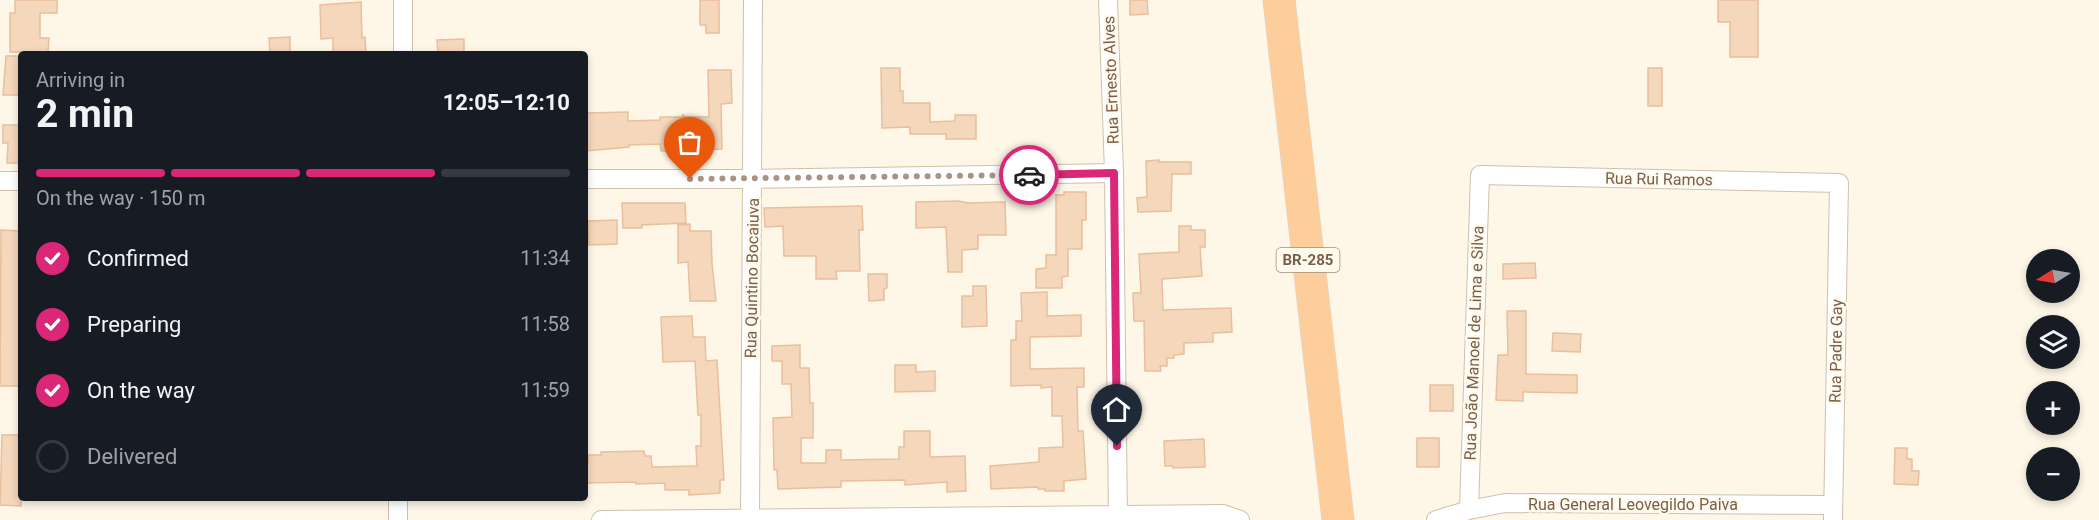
<!DOCTYPE html>
<meta charset="utf-8">
<style>
body{margin:0;font-family:Roboto,sans-serif;background:#242831;color:#f1f3f6;height:100vh;display:flex;flex-direction:column;font-size:22px;white-space:nowrap}
*{box-sizing:border-box;margin:0}
p{font-size:20px;color:#9ea1a6}
.icon{flex:none;width:33px;height:33px;fill:none;stroke:currentColor;stroke-width:2;stroke-linecap:round;stroke-linejoin:round}
.map{position:relative;flex:1;overflow:hidden}
.panel{position:absolute;left:18px;top:51px;width:570px;height:450px;display:flex;flex-direction:column;background:#171b24;border-radius:6px;box-shadow:0 3px 9px #0003}
.panel>*{flex:none}
.needle{width:39px;rotate:259deg}
.buttons{position:absolute;left:2026px;top:249px;display:grid;gap:12px}
.buttons a{display:grid;place-items:center;width:54px;height:54px;border-radius:50%;background:#171b24;box-shadow:0 3px 9px #0003;font-size:30px}
.pin{position:absolute;display:grid;place-items:center;width:51px;height:51px;color:#fff;margin:-62px -26px;border-radius:50% 50% 50% 0;rotate:-45deg;box-shadow:0 0 6px #0007}
.pin .icon{rotate:45deg}
.courier{position:absolute;display:grid;place-items:center;width:60px;height:60px;margin:-30px;border:4px solid #db2777;border-radius:50%;background:#fff;color:#222;box-shadow:0 2px 8px #0007}
.overview em{font-style:normal;font-weight:700}
.overview div{display:flex;flex-direction:column-reverse}
.overview{display:flex;align-items:center;justify-content:space-between;height:102px;padding:0 18px}
h1{font-size:39px;font-weight:700;line-height:45px}
.bar{display:grid;grid-template-columns:repeat(4,1fr);gap:9px 6px;align-content:center;height:72px;padding:0 18px}
.bar i{height:8px;border-radius:4px;background:#363941}
.bar .on{background:#db2777}
.bar p{grid-column:span 4}
ol{padding:0 18px;list-style:none}
li{display:flex;align-items:center;gap:18px;height:66px}
li p{margin-inline-start:auto}
li .icon{padding:6px;border-radius:50%;background:#db2777;color:#fff;stroke-width:4}
li:last-child{color:#9ea1a6}
li i{width:33px;height:33px;border:3px solid #363941;border-radius:50%}
.map>svg:first-child{display:block}
.building{fill:#f5d7bc;stroke:#e9bf9c;stroke-width:1.5}
.lines{fill:none;stroke-linecap:round;stroke-linejoin:round}
.minor-casing{stroke:#d1bfab;stroke-width:20}
.trunk-casing{stroke:#dcd5d0;stroke-width:33}
.minor{stroke:#fff;stroke-width:18}
.trunk{stroke:#fdce9b;stroke-width:32}
.done{stroke:#a89480;stroke-width:6;stroke-dasharray:0 10.8}
.route{stroke:#db2777;stroke-width:8}
.labels{text-anchor:middle;dominant-baseline:central;stroke-width:5;stroke-linejoin:round;paint-order:stroke}
.shield{fill:#fffaee;stroke:#a28d7a;stroke-width:1.5}
.shield-label{font-size:15px;font-weight:bold;fill:#7a5e49}
.street-label{font-size:16px;fill:#7a5e49;stroke:#fffaee}
</style>
<div class="map">
<svg width="2099" height="520" viewBox="0 0 2099 520">
<rect width="100%" height="100%" fill="#fef7e7"/>
<path class="building" d="M15 0H57V13H40V38H49L48 52H10V13H15Z
M700 0H719V33H706V25H700Z
M1130 0H1147L1148 14 1130 15Z
M1718 0H1758V57H1730V22H1718Z
M361 2 362 38 365 37 366 54H333V38L321 39 320 5Z
M290 37V54H270L269 38Z
M464 39V54H438L437 40Z
M6 56H21V95H3Z
M881 68H900V91H903V103H930V122L955 121V115H976V139H946V134H910V127L882 128Z
M1648 68H1662V106H1648Z
M708 70H731L732 103 721 104 722 149 661 151 660 144 629 145V147L585 151V113L628 112V121L660 120V117H683V115L685 117H709Z
M3 125H21V163H7L8 143H3Z
M1159 160V162H1191V174H1172L1171 211 1138 212 1137 198 1147 197 1146 161Z
M1064 192H1086V220H1082V249H1068V276L1062 277V288H1036V269L1046 268V255H1056V195H1064Z
M959 201 968 203 1005 202 1006 235H978V249L962 250V272H948L946 227 916 228V202Z
M622 203H685L686 223 642 225V228H623Z
M862 206 863 230H859L860 271H836L837 279H816V256H784L783 226 765 227 764 208Z
M617 220V244L589 245 588 221Z
M690 224V231H711L712 263 716 301H690L688 262 678 263V225Z
M1179 226H1191V230H1205V247H1200L1202 276 1162 279 1163 310 1231 308 1232 332 1213 333V342L1184 343V354L1174 355V358H1167V366H1160L1161 371H1145L1144 321H1134L1133 293H1141L1139 254 1179 252Z
M1 230 21 231V386H0Z
M1535 263 1536 278 1503 279V264Z
M868 274H887V288L884 289V300L869 301Z
M973 286H986L987 326 962 327V296H973Z
M1047 292V316L1081 315V336L1030 337V369L1084 368V387H1077L1078 431H1083L1086 479 1064 481V491H1045V489H1038V487L991 489 990 466 1039 462V448L1063 447 1062 416H1052V387L1041 388V385L1011 386V340H1016V321H1022L1021 293Z
M1507 311H1526V374L1577 375V393L1523 392V401L1496 400 1498 355H1508Z
M692 316 693 337H705L706 361 717 360 724 480H720V493L689 495V490H665V483L636 484V482L585 483V462H588V455H601V452L644 451 645 456H651L652 467 697 466 696 446H701V415H698L695 361 663 362 661 317Z
M1553 333 1581 334 1580 352 1552 351Z
M800 345V368H809L810 403H813V438H801V463H826V450H841V460L899 459V447H904V431H930V457L965 456 966 491 947 492V482L905 485V480L841 481V487L778 489 777 470H774L773 418 792 417 791 384H782V361H772V346Z
M895 365H916V372L935 371V391L895 392Z
M1430 385H1453V411H1430Z
M2 435H21V506L0 505Z
M1417 438H1439V467H1417Z
M1204 439 1205 467 1173 468V466H1165L1164 441Z
M1895 448H1907V459H1912V471H1919L1918 485 1894 484Z"/>
<g class="lines">
<g class="minor-casing">
<path id="minor" d="M1108 0 1114 173 1118 520
M403 54V0
M585 179H753L1114 173
M0 181H21
M1469 510 1480 175 1839 183 1833 520
M398 520V498
M601 520 1223 514 1240 520
M750 520 753 0
M1436 520 1469 510 1505 503 1833 505"/>
</g>
<g class="trunk-casing">
<path id="trunk" d="M1279 0 1338 520"/>
</g>
<use href="#minor" class="minor"/>
<use href="#trunk" class="trunk"/>
</g>
<g class="lines">
<path class="done" d="M690 179 1029 175"/>
<path class="route" d="M1029 175 1114 173 1117 446"/>
</g>
<g class="labels">
<rect class="shield" x="1276.5" y="248" width="63" height="24" rx="4.5"/>
<g class="shield-label">
<text x="1308" y="260">BR-285</text>
</g>
<g class="street-label">
<text transform="translate(1111 80) rotate(-92)">Rua Ernesto Alves</text>
<text transform="translate(1659 179) rotate(1)">Rua Rui Ramos</text>
<text transform="translate(752 278) rotate(-89)">Rua Quintino Bocaiuva</text>
<text transform="translate(1474 343) rotate(-88)">Rua João Manoel de Lima e Silva</text>
<text transform="translate(1836 351) rotate(-89)">Rua Padre Gay</text>
<text x="1633" y="504">Rua General Leovegildo Paiva</text>
</g>
</g>
</svg>
<div class="buttons">
<a><svg class="needle" viewBox="-14 -14 28 28"><path d="M0-13l5 13h-10z" fill="#e53935"/><path d="M0 13l5-13h-10z" fill="#9ea1a6"/></svg></a>
<a><svg class="icon" aria-label="layers" viewBox="0 0 24 24"><path d="M12 4l9 5-9 5-9-5zM3 14l9 5 9-5"/></svg></a>
<a>+</a>
<a>−</a>
</div>
<div class="pin" style="left:690px;top:179px;background:#ea580c"><svg class="icon" aria-label="bag" viewBox="0 0 24 24"><path d="M5 8h14l-1 12H6zM9 8a3 3 0 0 1 6 0"/></svg></div>
<div class="pin" style="left:1117px;top:446px;background:#1f2937"><svg class="icon" aria-label="home" viewBox="0 0 24 24"><path d="M3 11l9-7 9 7M6 9v11h12V9"/></svg></div>
<div class="courier" style="left:1029px;top:175px"><svg class="icon" aria-label="car" viewBox="0 0 24 24"><path d="M5 17H2v-5l4-1 3-4h7l3 4 3 1v5h-3M9 17h6M6 11h13"/><circle cx="7" cy="17" r="2"/><circle cx="17" cy="17" r="2"/></svg></div>
<section class="panel">
<div class="overview"><div><h1>2 min</h1><p>Arriving in</p></div><em>12:05–12:10</em></div>
<div class="bar"><i class="on"></i><i class="on"></i><i class="on"></i><i></i><p>On the way · 150 m</p></div>
<ol>
<li><svg class="icon" aria-label="check" viewBox="0 0 24 24"><path d="M5 12l5 5 9-10"/></svg>Confirmed<p>11:34</p></li>
<li><svg class="icon" aria-label="check" viewBox="0 0 24 24"><path d="M5 12l5 5 9-10"/></svg>Preparing<p>11:58</p></li>
<li><svg class="icon" aria-label="check" viewBox="0 0 24 24"><path d="M5 12l5 5 9-10"/></svg>On the way<p>11:59</p></li>
<li><i></i>Delivered</li>
</ol>
</section>
</div>
